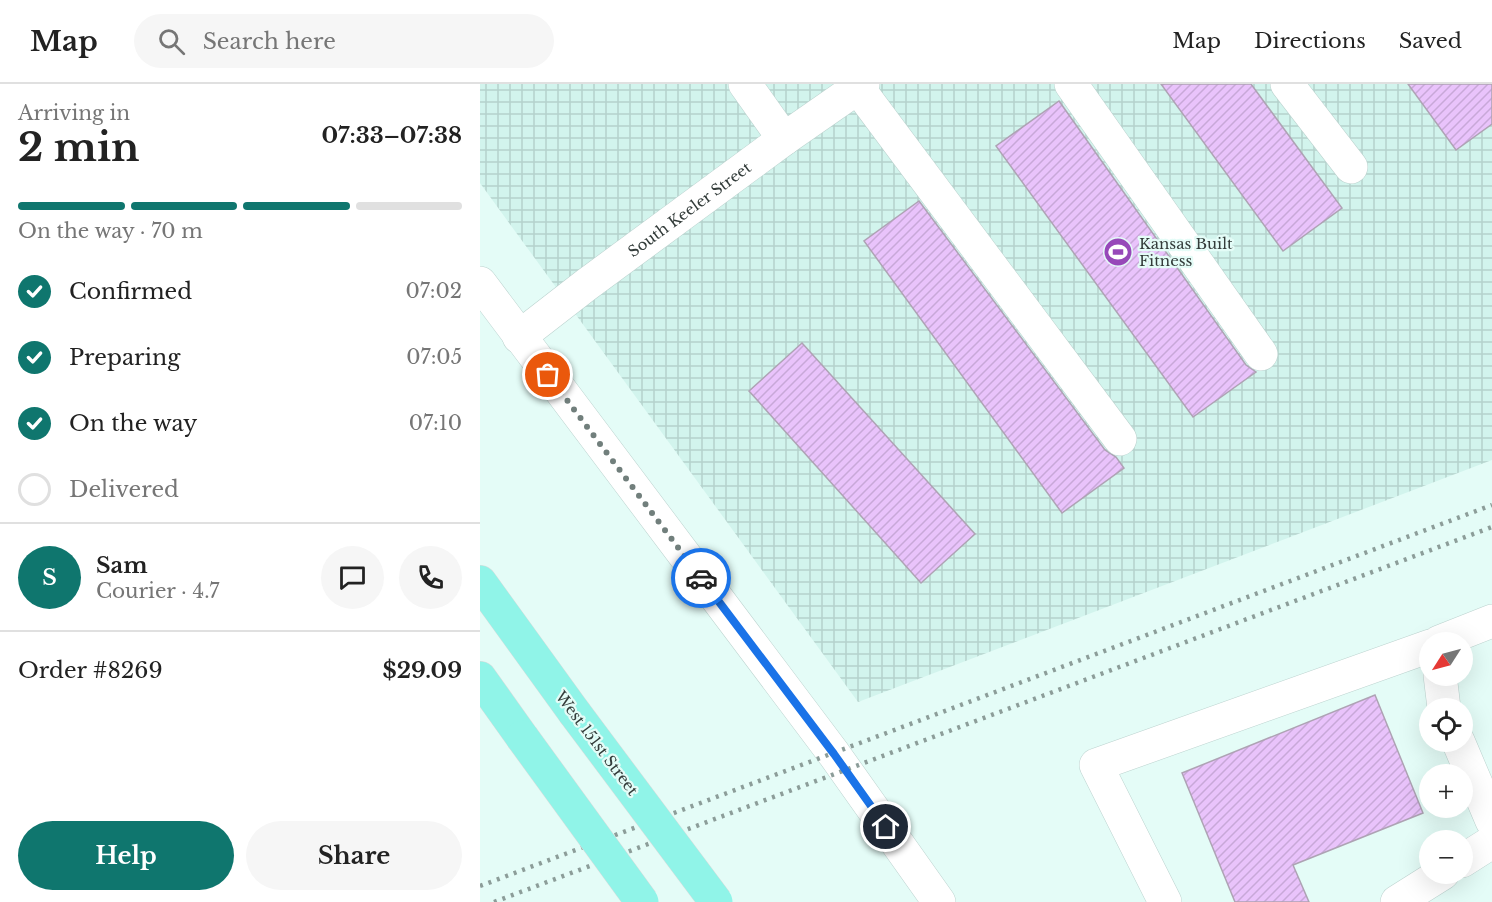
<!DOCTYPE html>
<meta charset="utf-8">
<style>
body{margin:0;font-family:"Libre Baskerville",serif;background:#f6f6f6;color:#222;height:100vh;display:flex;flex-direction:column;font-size:22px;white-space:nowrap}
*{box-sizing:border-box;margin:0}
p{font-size:20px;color:#767676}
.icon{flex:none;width:33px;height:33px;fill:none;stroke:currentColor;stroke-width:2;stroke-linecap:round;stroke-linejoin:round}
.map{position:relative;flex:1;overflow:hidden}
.sheet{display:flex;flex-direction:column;background:#fff;width:480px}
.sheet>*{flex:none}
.needle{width:39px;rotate:234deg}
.buttons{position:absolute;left:939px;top:548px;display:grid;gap:12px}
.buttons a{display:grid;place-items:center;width:54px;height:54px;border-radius:50%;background:#fff;box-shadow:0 6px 24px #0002;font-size:30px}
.pin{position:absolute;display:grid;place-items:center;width:51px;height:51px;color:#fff;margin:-26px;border:3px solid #fff;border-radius:50%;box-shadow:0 2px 6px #0007}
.courier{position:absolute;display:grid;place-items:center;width:60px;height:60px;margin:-30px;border:4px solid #1a73e8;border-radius:50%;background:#fff;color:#222;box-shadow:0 2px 8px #0007}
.head em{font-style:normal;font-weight:700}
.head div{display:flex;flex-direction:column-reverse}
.head{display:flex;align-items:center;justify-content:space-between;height:102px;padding:0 18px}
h1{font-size:39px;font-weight:700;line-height:45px}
.bar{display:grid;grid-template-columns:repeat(4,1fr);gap:9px 6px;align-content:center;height:72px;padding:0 18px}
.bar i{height:8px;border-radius:4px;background:#e0e0e0}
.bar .selected{background:#0f766e}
.bar p{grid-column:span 4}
.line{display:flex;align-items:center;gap:15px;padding:0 18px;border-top:2px solid #e0e0e0}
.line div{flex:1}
.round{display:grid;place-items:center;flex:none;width:63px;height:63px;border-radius:32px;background:#f6f6f6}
ol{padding:0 18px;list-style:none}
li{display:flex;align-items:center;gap:18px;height:66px}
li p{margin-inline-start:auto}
li .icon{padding:6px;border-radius:50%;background:#0f766e;color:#fff;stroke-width:4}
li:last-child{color:#767676}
li i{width:33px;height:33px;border:3px solid #e0e0e0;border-radius:50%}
.cta{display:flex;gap:12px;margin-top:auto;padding:12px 18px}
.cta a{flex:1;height:69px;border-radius:36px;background:#0f766e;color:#fff;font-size:24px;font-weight:700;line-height:69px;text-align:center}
.cta a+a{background:#f6f6f6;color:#222}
header{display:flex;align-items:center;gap:36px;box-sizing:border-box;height:84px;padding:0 30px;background:#fff;border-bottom:2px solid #e0e0e0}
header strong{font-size:28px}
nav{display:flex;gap:33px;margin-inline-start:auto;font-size:21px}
.search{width:420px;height:54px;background:#f6f6f6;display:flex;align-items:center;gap:15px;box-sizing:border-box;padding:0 21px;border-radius:33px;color:#767676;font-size:22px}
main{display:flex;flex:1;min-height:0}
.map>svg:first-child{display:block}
.industrial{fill:url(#industrial-grid)}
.building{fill:url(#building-hatch);stroke:#aea3b4;stroke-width:1.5}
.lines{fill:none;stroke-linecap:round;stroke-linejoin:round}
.minor-casing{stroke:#bcd3cf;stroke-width:34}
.major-casing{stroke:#dadcdc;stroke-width:34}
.minor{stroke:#fff;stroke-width:33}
.major{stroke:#90f4e8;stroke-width:33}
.rail{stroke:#8c9d99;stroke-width:4.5;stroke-dasharray:3 6;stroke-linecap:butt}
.major-bridge-casing{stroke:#dadcdc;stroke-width:34;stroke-linecap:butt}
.major-bridge{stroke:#90f4e8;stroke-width:33}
.done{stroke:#717f7c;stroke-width:6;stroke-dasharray:0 10.8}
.route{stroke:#1a73e8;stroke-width:8}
.labels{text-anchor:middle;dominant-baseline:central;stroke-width:4.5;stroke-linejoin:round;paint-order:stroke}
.street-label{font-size:15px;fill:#333c3a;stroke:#e4fcf7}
.poi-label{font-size:15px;fill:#333c3a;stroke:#e4fcf7;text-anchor:start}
</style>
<header>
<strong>Map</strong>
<div class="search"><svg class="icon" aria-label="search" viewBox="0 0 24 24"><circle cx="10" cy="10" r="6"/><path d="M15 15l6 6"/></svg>Search here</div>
<nav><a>Map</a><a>Directions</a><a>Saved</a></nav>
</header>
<main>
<section class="sheet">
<div class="head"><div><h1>2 min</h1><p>Arriving in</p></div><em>07:33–07:38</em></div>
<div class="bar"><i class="selected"></i><i class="selected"></i><i class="selected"></i><i></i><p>On the way · 70 m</p></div>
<ol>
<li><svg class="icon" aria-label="check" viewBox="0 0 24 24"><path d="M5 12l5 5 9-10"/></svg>Confirmed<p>07:02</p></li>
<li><svg class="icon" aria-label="check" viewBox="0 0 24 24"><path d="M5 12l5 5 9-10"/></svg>Preparing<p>07:05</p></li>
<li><svg class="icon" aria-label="check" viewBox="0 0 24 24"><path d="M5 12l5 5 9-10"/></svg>On the way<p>07:10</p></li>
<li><i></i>Delivered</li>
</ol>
<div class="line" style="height:108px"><b class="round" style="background:#0f766e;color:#fff">S</b><div><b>Sam</b><p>Courier · 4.7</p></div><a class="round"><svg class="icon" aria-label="chat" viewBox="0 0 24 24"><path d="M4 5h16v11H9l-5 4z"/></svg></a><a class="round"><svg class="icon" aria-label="phone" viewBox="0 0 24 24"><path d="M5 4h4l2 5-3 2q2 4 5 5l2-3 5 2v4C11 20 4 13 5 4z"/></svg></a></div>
<div class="line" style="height:78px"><div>Order #8269</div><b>$29.09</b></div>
<div class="cta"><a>Help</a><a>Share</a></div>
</section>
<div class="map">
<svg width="1012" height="818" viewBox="0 0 1012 818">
<defs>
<pattern id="industrial-grid" width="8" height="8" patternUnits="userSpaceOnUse" patternTransform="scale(1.5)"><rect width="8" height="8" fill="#d2f4ed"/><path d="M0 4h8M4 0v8" fill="none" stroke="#b5d2cc"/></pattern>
<pattern id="building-hatch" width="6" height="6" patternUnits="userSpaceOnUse" patternTransform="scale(1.5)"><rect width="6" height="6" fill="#e9c3fb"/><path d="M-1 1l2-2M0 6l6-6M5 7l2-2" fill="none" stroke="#c8a8d8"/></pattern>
</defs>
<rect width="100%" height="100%" fill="#e4fcf7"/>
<path class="industrial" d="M0 0H1012V376L378 618 0 99Z"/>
<path class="building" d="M681 0H771L862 124 803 167Z
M928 0H1012V40L976 66Z
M579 17 766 281 776 288 713 333 516 62Z
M439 117 625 366 636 373 644 384 582 429 384 157Z
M322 259 495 450 441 499 269 307Z
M895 611 943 729 813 781 829 818H755L702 689Z"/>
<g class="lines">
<g class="minor-casing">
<g id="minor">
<path d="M265 0 304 55"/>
<path d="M591 0 781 270"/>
<path d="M807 0 871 83"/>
<path d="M378 4 640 355"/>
<path d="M0 199 354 670 459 818"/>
<path id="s1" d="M39 253 106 201 304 55 383 0"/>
<path d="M959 558 1012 537"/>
<path d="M960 591 964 624"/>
<path d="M978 657 1012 737"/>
<path d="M982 777 1012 758"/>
<path d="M685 818 616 681 950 562"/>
<path d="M917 818 963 789"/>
</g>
</g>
<g class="major-casing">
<path id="major" d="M0 498 94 628
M0 594 42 653"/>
</g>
<use href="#minor" class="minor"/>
<use href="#major" class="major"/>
<path class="rail" d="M0 802 1012 421
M14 818 1012 443"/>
<g class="major-bridge-casing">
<path id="major-bridge" d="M94 628 236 818
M42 653 162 818"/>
</g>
<use href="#major-bridge" class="major-bridge"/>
</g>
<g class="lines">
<path class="done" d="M68 291 221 494"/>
<path class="route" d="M221 494 354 670 406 743"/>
</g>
<defs>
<g id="stadium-disc" transform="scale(1.5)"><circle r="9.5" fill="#9748b9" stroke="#e4fcf7"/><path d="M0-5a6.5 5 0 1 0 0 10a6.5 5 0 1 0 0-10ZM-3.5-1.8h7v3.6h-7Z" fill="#fff"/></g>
</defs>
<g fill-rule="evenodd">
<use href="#stadium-disc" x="638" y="168"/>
</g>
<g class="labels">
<g class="street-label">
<text stroke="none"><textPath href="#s1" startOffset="213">South Keeler Street</textPath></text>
<text transform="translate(117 659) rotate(53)">West 151st Street</text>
</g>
<g class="poi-label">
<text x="659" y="159">Kansas Built<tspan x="659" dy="17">Fitness</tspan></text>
</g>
</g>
</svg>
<div class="buttons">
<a><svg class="needle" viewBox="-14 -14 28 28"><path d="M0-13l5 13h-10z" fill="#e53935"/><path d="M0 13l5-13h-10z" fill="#767676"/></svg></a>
<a><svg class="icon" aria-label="locate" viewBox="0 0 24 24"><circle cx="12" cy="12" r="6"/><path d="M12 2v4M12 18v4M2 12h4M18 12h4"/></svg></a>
<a>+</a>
<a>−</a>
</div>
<div class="pin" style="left:68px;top:291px;background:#ea580c"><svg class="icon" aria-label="bag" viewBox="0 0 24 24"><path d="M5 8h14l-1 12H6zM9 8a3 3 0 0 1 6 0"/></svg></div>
<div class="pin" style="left:406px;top:743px;background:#1f2937"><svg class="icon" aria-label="home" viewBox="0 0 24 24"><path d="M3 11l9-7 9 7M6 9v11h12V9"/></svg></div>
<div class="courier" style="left:221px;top:494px"><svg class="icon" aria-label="car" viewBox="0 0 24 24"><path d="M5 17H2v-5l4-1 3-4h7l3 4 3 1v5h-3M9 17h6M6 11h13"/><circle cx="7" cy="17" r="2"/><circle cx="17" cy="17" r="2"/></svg></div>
</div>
</main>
